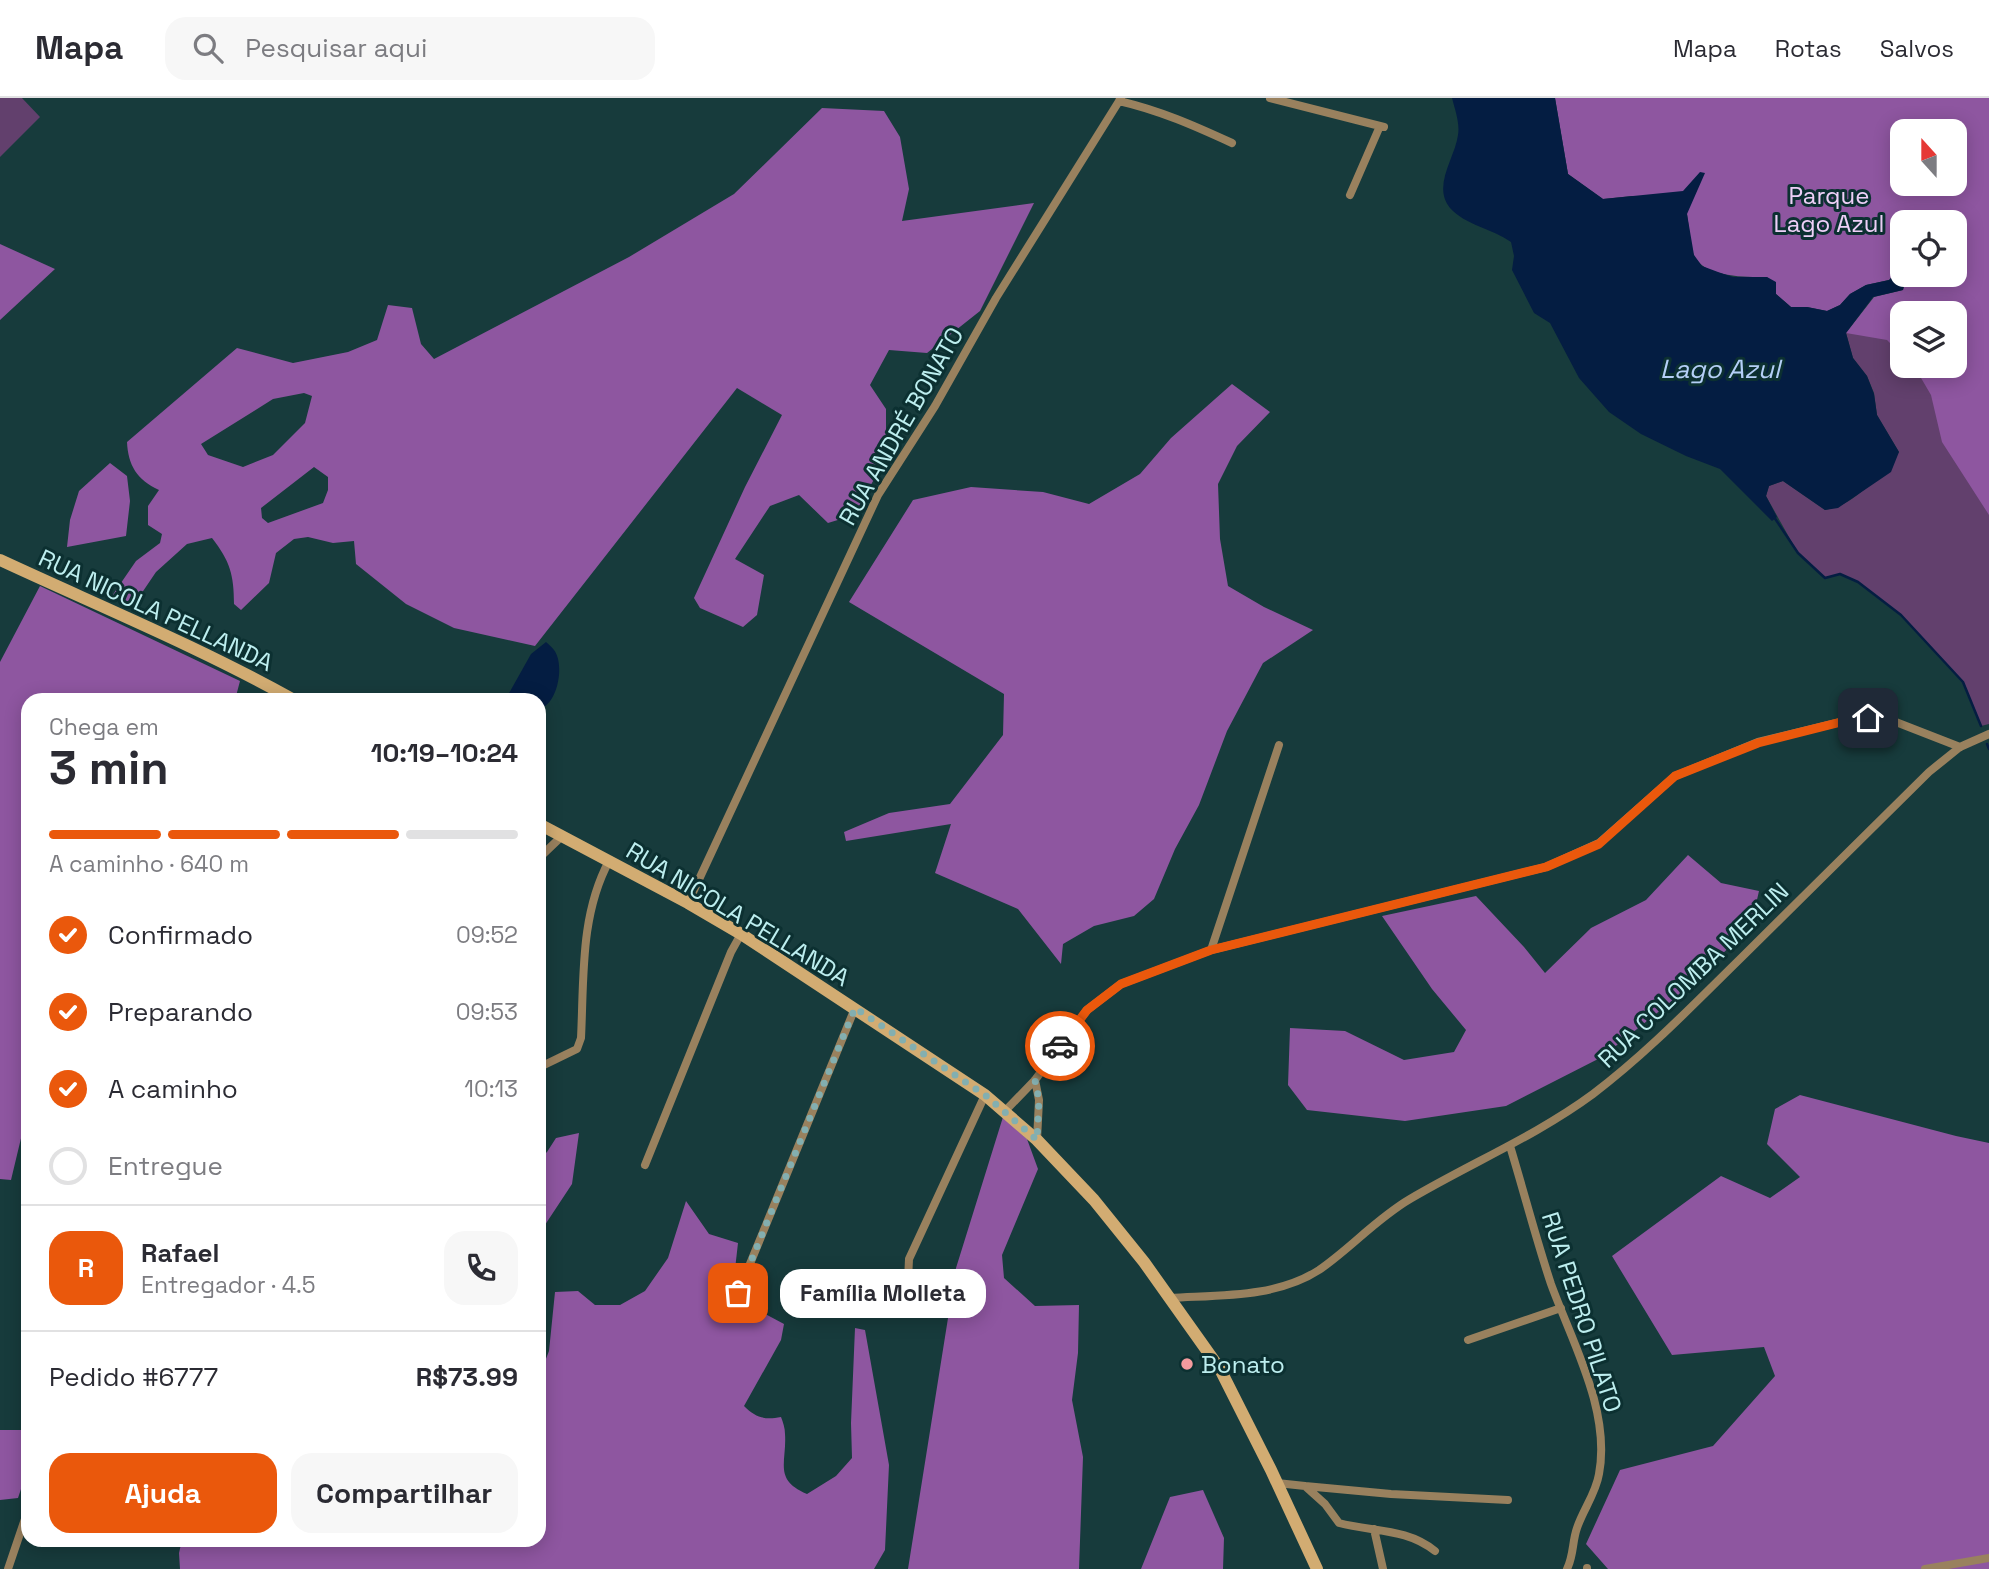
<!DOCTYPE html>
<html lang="pt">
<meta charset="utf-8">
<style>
body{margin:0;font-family:"Space Grotesk",sans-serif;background:#f7f7f7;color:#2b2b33;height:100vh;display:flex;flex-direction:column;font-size:26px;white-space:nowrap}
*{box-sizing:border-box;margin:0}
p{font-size:23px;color:#7c7c81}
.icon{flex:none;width:38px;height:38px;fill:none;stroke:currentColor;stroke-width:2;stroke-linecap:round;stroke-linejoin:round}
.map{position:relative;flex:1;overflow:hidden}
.panel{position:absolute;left:21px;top:595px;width:525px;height:854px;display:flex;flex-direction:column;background:#fff;border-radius:21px;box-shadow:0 4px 18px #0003}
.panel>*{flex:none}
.needle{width:46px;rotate:339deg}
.buttons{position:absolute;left:1890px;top:21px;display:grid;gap:14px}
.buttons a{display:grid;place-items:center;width:77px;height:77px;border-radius:14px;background:#fff;box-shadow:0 4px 18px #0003;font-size:35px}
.pin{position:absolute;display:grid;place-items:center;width:60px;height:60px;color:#fff;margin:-30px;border-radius:14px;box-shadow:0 4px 10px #0006}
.courier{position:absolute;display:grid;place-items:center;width:70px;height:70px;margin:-35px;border:5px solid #ea580c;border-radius:50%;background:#fff;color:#222;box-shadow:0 2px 9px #0007}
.bubble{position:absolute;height:49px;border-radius:21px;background:#fff;box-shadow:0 4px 18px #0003;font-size:23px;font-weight:800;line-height:49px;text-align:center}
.summary em{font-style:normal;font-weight:800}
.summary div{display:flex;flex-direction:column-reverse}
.summary{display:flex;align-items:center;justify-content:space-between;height:119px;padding:0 28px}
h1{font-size:46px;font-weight:800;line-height:52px}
.bar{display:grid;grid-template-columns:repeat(4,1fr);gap:10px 7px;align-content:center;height:84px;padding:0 28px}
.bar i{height:9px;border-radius:5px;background:#e1e1e2}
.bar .active{background:#ea580c}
.bar p{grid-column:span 4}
.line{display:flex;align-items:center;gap:18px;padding:0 28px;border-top:2px solid #e1e1e2}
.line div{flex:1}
.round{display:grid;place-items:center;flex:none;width:74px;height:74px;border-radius:21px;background:#f7f7f7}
ol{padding:0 28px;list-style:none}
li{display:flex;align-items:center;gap:21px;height:77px}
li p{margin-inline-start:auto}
li .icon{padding:7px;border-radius:50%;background:#ea580c;color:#fff;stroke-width:4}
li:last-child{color:#7c7c81}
li i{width:38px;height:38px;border:4px solid #e1e1e2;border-radius:50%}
.button{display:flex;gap:14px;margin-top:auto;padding:14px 28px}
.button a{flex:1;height:80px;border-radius:21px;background:#ea580c;color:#fff;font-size:28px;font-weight:800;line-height:80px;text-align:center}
.button a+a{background:#f7f7f7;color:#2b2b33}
header{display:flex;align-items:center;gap:42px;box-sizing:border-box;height:98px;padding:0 35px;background:#fff;border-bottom:2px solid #e1e1e2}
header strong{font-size:33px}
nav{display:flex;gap:38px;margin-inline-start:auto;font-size:24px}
.search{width:490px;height:63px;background:#f7f7f7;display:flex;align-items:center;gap:18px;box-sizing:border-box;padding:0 24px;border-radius:21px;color:#7c7c81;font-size:26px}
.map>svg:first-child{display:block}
.green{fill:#62406d;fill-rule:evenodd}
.forest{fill:#8e56a0;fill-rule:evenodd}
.water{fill:#041d42}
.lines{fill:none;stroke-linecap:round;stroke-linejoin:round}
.stream{stroke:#041d42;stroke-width:2.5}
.minor{stroke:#99815e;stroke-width:8}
.secondary{stroke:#d2ac72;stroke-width:12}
.done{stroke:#83afb0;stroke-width:7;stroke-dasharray:0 12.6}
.route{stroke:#ea580c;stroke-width:9}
.poi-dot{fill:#f59b9e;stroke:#0c3031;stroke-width:2.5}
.labels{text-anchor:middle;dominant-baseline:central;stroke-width:6;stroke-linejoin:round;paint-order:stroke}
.park-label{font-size:24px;fill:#eed0f8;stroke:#0c3031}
.street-label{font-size:24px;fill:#bdeeef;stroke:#0c3031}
.poi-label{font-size:24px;fill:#bdeeef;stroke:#0c3031;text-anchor:start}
.water-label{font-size:26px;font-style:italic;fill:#b4cff7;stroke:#0c3031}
</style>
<header>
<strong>Mapa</strong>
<div class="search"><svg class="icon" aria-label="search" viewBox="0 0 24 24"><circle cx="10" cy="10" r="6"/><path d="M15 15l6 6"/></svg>Pesquisar aqui</div>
<nav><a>Mapa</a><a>Rotas</a><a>Salvos</a></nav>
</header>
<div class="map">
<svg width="1989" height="1471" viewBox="0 0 1989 1471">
<rect width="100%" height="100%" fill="#173b3c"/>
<path class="green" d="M0 0H22L40 19 0 59Z
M1989 0V626L1981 628 1963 584 1901 517 1858 484 1840 476 1825 480 1798 455 1766 398 1769 388 1783 383 1825 412C1858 406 1878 377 1899 354L1877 317 1874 295 1867 278 1853 260 1846 235 1903 192 1907 177H1955V124H1902L1732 69ZM1902 33H1955V86H1902ZM1902 215H1955V268H1902Z"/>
<path class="forest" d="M1555 0H1989V417L1942 344 1931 297 1914 268H1955V215H1902V257L1887 242 1846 235 1874 199 1903 192 1907 177H1955V124H1902V169L1889 182 1866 187 1850 196 1840 207 1827 213 1807 209H1791L1776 196 1767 179C1746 179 1701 180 1693 155 1690 143 1689 129 1687 116L1632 98 1603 101 1568 76ZM1902 33H1955V86H1902Z
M822 10 884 13 900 39 909 91 902 123 1034 105 980 213 927 255 889 252 870 287 886 311V360L854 417 828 425 799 397 770 408 735 461 764 477 757 517 743 529 700 510 694 500 745 389 782 317 737 290 535 548 454 530 406 506 356 466 354 443 333 445 308 439 294 441 276 455 269 485 241 512 234 506C234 477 230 463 212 440L187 446 156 474 133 508 112 498 136 463 160 445 162 436 148 427V408L159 392C137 382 128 367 127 344L237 250 293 265 348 254 377 242 388 207 412 210 421 246 434 261 629 159 734 96ZM304 295 312 298 305 325 273 357 243 369 208 357 201 346 273 301ZM314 369 328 379V392L323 405 268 425 262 420 261 410Z
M0 146 55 171 0 222Z
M1232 286 1270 314 1237 348 1218 386 1220 441 1228 488 1264 509 1313 532 1263 565 1227 633 1199 707 1175 751 1154 801 1134 818 1094 828 1063 846 1061 866 1018 811 935 775 951 726 846 743 844 734 889 715 950 706 1003 637 1004 596 849 504 913 402 971 389 1043 394 1089 406 1140 376 1171 340Z
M110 365 127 378 130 403 126 438 67 449 70 422 79 393Z
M40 488 240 583 235 602H28V1011L11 1082 0 1081V564Z
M1688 757 1721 785 1759 793 1751 828 1682 895 1602 959 1506 1008 1405 1023 1307 1012 1288 987 1290 930 1345 933 1404 962 1454 954 1466 932 1432 891 1382 818 1476 798 1524 849 1545 875 1591 830 1646 802Z
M1800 997 1956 1038 1989 1045V1471H1608L1586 1446 1620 1372 1713 1348 1775 1278 1764 1249 1672 1257 1612 1158 1721 1078 1770 1100 1800 1079 1767 1046 1775 1011Z
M1003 1019 1027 1041 1038 1071 1002 1157 1004 1180 1035 1208 1079 1207 1078 1255 1072 1302 1083 1359 1079 1471H908L956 1170Z
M579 1035 572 1086 539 1136V1061L547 1054 556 1040Z
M686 1103 709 1136 738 1145 732 1198 784 1226 781 1242 744 1308C756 1320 765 1322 781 1319 783 1324 785 1330 785 1336 787 1364 773 1382 807 1396L836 1378 852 1360 851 1325 855 1230 865 1232 889 1367 885 1452 874 1471H180L179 1455 182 1442H539V1279L549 1253 555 1194 578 1193 595 1207H620L645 1193 668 1160Z
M0 1332H28V1370L18 1400 0 1402Z
M1203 1392 1224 1440 1223 1471H1141L1170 1399Z"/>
<path class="water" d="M1452 0H1555L1568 76 1603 101 1683 93 1700 74 1705 75 1687 116 1694 157 1702 168 1718 174 1733 179H1767L1776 184V196L1791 209H1807L1827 213 1840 207 1850 196 1866 187 1889 182 1902 169V177H1907L1903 192 1873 199 1846 235 1853 260 1867 278 1874 296 1877 317 1899 354 1891 374 1838 410 1825 412 1783 383 1769 388 1766 398 1777 419 1772 423 1720 371 1686 358 1641 336 1609 314 1579 280 1550 225 1534 215 1512 172 1514 158 1511 144C1493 131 1465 127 1450 110 1432 88 1455 60 1458 37 1460 25 1455 12 1452 0Z
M546 544C549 547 552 549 554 552 565 566 558 607 539 611V602H511L508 597 531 556Z"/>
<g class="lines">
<path class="stream" d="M1774 419 1798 455 1825 480 1840 476 1858 484 1901 517 1963 584 1981 628
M1987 646 1989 651"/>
<path class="minor" d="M1270 0 1384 29
M1119 3C1159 12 1195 28 1232 45
M1350 97 1380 28
M539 760 562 738
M688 805 878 397 935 308 996 200 1121 0
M1211 852 1279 647
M540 969 577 951 581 940C584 880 580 817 609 763
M1035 982 1039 1002 1037 1042
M1005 1013 1035 982 1087 912 1121 886 1211 852 1546 769 1599 745 1675 678 1758 644 1853 621 1883 619 1960 649
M1510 1048C1524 1094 1536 1141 1551 1186 1572 1244 1611 1313 1599 1376 1596 1395 1583 1412 1577 1430 1572 1444 1574 1457 1567 1471
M645 1067 731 854 741 836
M738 1195 855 910
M1170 1200C1219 1197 1276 1200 1319 1172 1351 1150 1376 1121 1410 1101 1471 1065 1536 1038 1593 996 1647 955 1693 907 1741 860 1803 798 1866 736 1929 674L1960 649 1989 636
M907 1205 909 1161 985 997
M1468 1242 1561 1210
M1277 1385 1305 1388 1325 1406 1339 1425C1373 1434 1407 1430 1435 1453
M1305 1388 1391 1396 1508 1402
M1374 1431 1383 1471
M1587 1470V1471
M8 1471 28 1412
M1925 1471 1989 1460"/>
<path class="secondary" d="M0 462C99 508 199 549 294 602
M539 726 688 805 741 836 985 997 1037 1042 1094 1102 1144 1164 1220 1271 1271 1372 1317 1471"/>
</g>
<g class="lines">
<path class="done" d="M738 1195 855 910 985 997 1037 1042 1039 1002 1035 982 1060 948"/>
<path class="route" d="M1060 948 1087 912 1121 886 1211 852 1546 769 1599 746 1675 678 1758 645 1853 621 1868 620"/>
</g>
<circle class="poi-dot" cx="1187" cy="1266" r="7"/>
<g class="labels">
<g class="park-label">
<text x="1829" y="97">Parque<tspan x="1829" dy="28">Lago Azul</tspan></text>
</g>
<g class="street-label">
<text transform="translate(901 328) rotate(-60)">RUA ANDRÉ BONATO</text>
<text transform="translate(156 512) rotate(25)">RUA NICOLA PELLANDA</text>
<text transform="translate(738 816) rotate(31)">RUA NICOLA PELLANDA</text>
<text transform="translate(1693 877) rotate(-44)">RUA COLOMBA MERLIN</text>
<text transform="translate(1582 1214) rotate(72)">RUA PEDRO PILATO</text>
</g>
<g class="poi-label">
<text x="1201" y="1266">Bonato</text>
</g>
<g class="water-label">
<text x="1720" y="271">Lago Azul</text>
</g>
</g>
</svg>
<div class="buttons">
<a><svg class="needle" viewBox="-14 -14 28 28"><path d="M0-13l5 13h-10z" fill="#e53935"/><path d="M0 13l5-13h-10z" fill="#7c7c81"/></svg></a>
<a><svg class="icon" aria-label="locate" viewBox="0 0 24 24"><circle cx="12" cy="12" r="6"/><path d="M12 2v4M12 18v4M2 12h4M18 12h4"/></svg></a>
<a><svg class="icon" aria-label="layers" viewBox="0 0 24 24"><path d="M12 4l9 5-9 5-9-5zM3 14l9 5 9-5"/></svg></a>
</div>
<div class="pin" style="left:738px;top:1195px;background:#ea580c"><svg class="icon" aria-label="bag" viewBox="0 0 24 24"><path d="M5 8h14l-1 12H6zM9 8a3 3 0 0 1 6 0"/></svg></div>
<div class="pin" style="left:1868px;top:620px;background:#1f2937"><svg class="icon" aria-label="home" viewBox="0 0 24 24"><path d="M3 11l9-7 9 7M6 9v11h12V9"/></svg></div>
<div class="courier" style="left:1060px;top:948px"><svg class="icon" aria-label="car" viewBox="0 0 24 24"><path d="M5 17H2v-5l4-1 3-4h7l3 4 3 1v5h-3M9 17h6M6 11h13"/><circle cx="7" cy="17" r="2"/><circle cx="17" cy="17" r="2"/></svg></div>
<div class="bubble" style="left:780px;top:1171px;width:206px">Família Molleta</div>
<section class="panel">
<div class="summary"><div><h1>3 min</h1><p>Chega em</p></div><em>10:19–10:24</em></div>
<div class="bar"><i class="active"></i><i class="active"></i><i class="active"></i><i></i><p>A caminho · 640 m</p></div>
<ol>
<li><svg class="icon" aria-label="check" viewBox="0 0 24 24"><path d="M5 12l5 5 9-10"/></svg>Confirmado<p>09:52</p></li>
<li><svg class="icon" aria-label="check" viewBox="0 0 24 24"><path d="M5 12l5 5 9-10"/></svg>Preparando<p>09:53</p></li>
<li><svg class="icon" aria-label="check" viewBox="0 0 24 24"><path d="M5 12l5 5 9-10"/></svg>A caminho<p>10:13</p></li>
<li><i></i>Entregue</li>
</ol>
<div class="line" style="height:126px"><b class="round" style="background:#ea580c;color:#fff">R</b><div><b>Rafael</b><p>Entregador · 4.5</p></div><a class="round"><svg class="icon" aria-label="phone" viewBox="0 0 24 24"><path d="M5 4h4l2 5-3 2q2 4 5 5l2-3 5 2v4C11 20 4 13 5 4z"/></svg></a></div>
<div class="line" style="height:91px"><div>Pedido #6777</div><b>R$73.99</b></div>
<div class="button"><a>Ajuda</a><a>Compartilhar</a></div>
</section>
</div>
